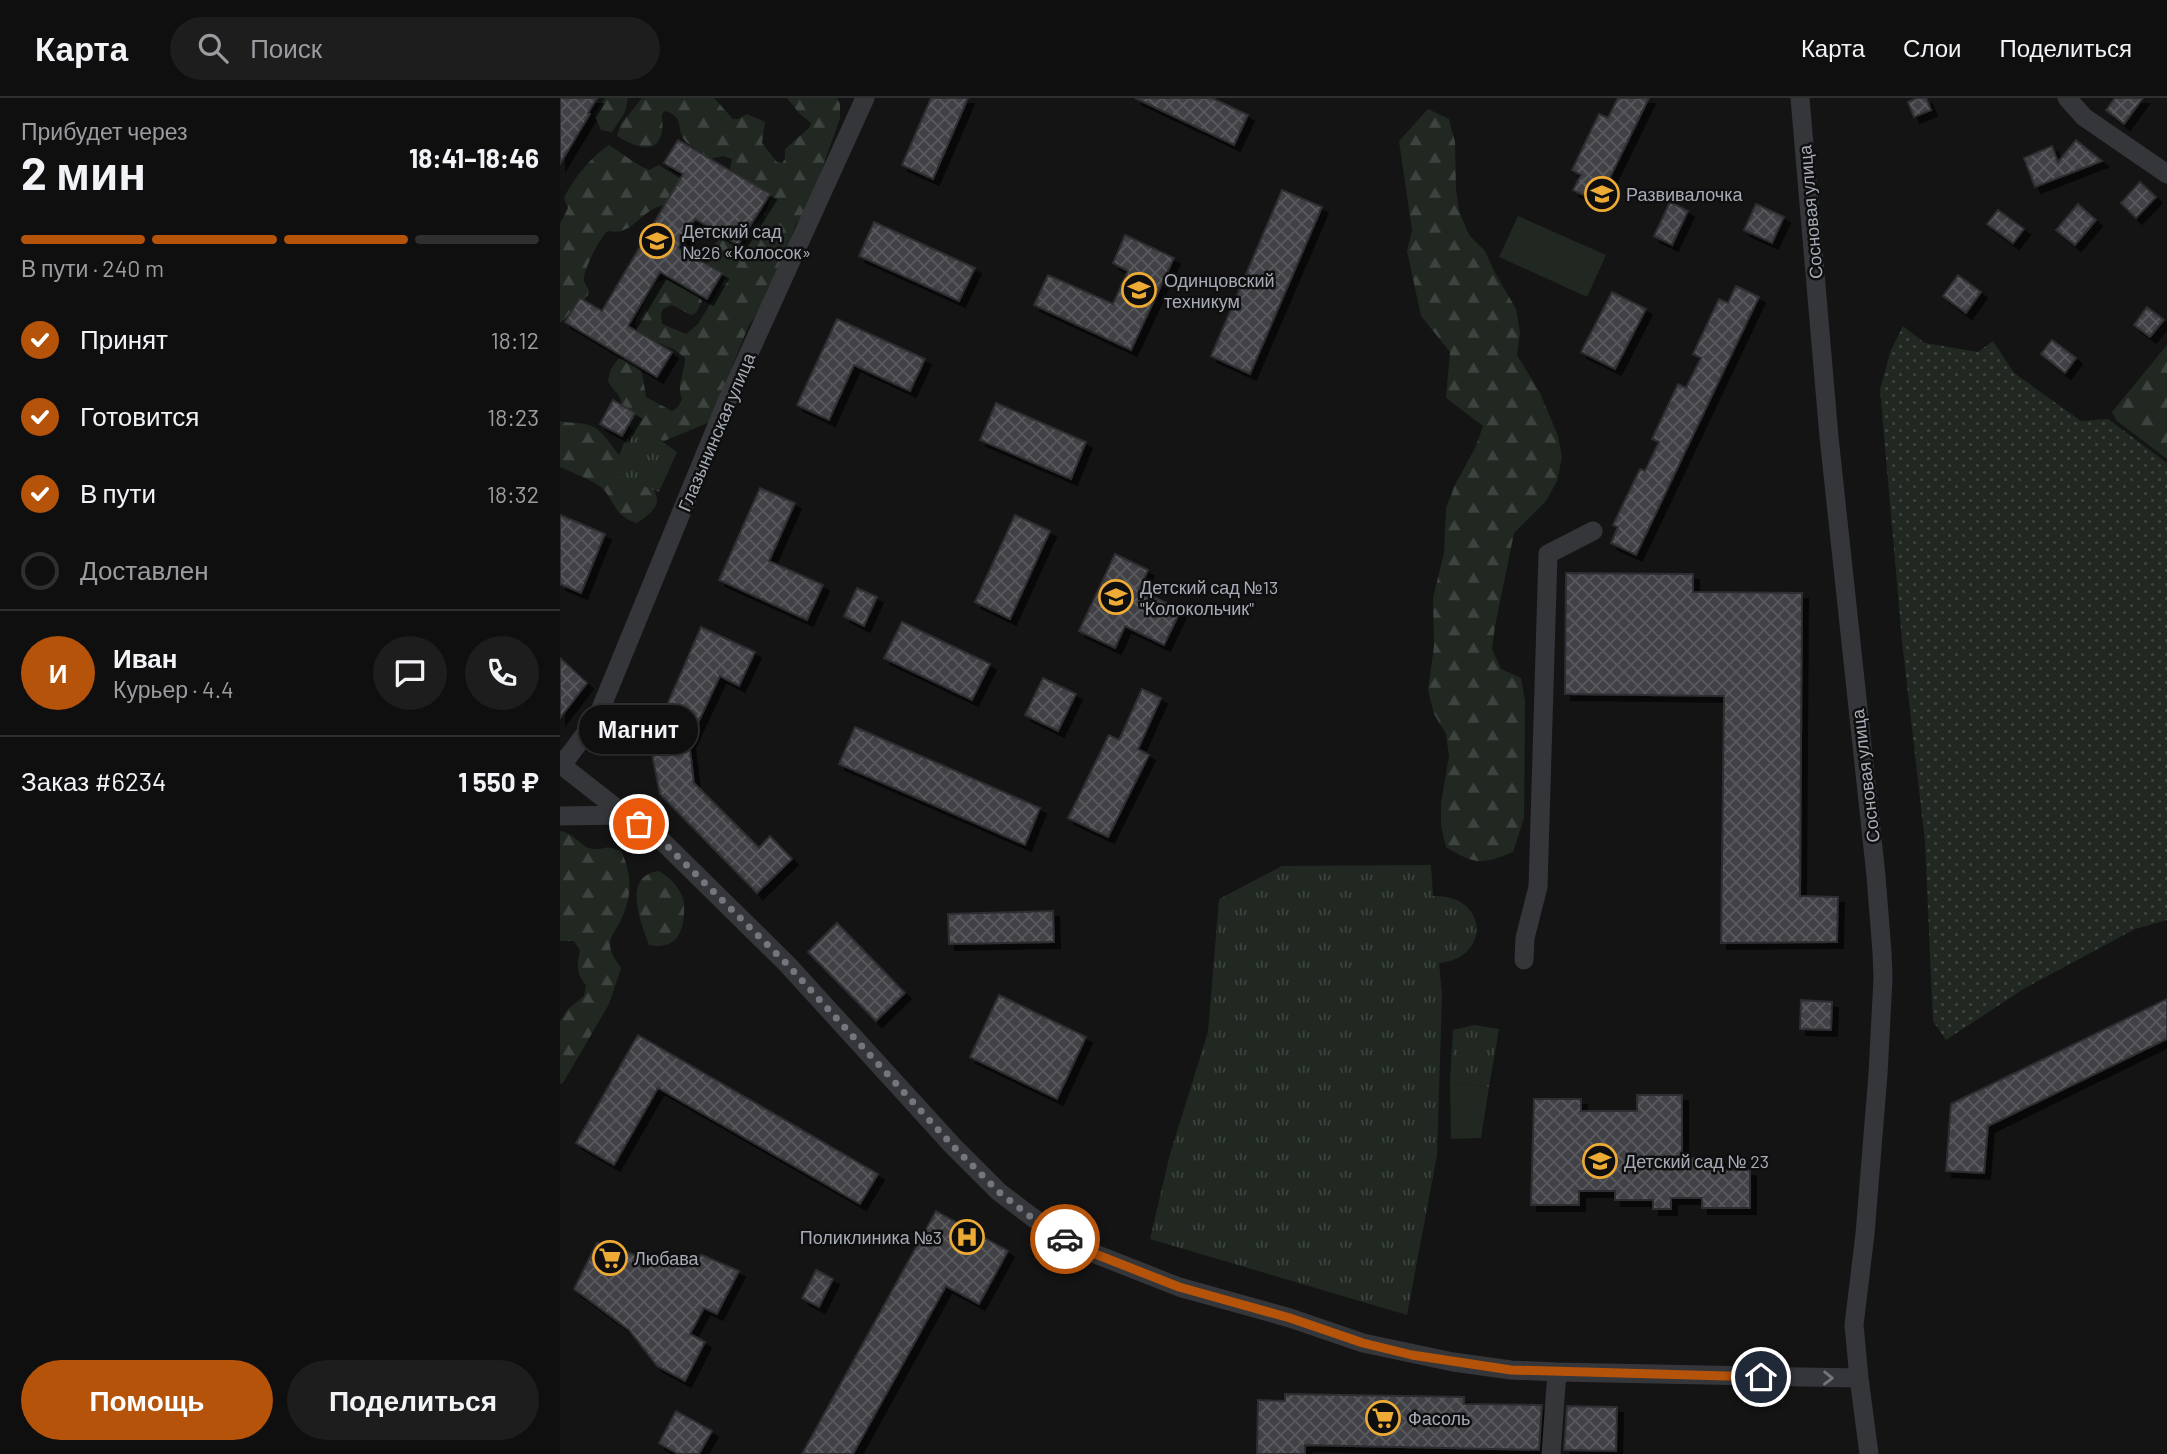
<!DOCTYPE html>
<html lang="ru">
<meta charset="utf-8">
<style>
body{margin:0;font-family:Barlow,sans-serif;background:#1d1d1e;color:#f1f3f6;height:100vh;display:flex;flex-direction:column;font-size:26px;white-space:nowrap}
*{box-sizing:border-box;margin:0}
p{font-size:23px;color:#9b9c9f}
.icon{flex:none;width:38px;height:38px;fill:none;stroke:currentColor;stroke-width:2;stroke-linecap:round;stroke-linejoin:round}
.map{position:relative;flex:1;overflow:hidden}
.side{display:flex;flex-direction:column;background:#0f0f10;width:560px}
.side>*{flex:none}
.pin{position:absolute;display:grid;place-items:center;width:60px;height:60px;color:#fff;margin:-30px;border:4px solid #fff;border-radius:50%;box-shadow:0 2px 7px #0007}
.courier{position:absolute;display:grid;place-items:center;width:70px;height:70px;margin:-35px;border:5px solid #b45309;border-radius:50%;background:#fff;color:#222;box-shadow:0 2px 9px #0007}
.bubble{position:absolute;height:49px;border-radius:24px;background:#0f0f10;box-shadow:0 2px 5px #0004,0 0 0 2px #2f2f30;font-size:23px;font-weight:700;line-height:49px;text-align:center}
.summary em{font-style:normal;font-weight:700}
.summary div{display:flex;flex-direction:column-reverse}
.summary{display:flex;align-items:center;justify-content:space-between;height:119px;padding:0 21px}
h1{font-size:46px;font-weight:700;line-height:52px}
.bar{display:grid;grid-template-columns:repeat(4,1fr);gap:10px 7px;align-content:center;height:84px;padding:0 21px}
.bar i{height:9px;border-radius:5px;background:#2f2f30}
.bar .selected{background:#b45309}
.bar p{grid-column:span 4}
.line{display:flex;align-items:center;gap:18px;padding:0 21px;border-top:2px solid #2f2f30}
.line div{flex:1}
.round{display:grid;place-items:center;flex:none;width:74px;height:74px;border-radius:37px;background:#1d1d1e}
ol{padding:0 21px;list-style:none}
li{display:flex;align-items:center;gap:21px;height:77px}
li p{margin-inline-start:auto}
li .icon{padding:7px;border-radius:50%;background:#b45309;color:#fff;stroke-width:4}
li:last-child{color:#9b9c9f}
li i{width:38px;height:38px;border:4px solid #2f2f30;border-radius:50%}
.primary-button{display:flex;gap:14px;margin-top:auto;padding:14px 21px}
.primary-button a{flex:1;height:80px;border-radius:42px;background:#b45309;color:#fff;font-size:28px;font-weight:700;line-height:80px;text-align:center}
.primary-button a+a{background:#1d1d1e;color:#f1f3f6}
header{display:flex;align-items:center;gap:42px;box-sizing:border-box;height:98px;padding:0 35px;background:#0f0f10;border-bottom:2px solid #2f2f30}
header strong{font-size:33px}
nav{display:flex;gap:38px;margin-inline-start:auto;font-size:24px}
.search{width:490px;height:63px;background:#1d1d1e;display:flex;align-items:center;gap:18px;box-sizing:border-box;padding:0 24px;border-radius:38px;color:#9b9c9f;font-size:26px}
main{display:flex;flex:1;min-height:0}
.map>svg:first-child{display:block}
.grass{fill:url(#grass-dots)}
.forest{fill:url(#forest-firs)}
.park{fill:url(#park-tufts)}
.pitch{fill:#202821}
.building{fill:url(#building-cross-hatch);stroke:#2e2e31;stroke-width:2;filter:url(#shadow)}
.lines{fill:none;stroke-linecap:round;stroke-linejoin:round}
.minor{stroke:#35363a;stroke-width:19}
.oneway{stroke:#73767e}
.done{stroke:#73767d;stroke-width:7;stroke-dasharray:0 12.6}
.route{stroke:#b45309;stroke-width:9}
.labels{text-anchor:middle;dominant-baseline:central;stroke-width:5;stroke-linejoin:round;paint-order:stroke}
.poi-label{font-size:18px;fill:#a6abb5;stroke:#0f0f10;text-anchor:start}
.street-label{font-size:18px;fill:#a6abb5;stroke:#0f0f10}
</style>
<header>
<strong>Карта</strong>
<div class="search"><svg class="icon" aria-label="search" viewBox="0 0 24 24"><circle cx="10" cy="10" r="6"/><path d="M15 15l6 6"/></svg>Поиск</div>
<nav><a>Карта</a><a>Слои</a><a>Поделиться</a></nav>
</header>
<main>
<section class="side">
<div class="summary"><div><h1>2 мин</h1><p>Прибудет через</p></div><em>18:41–18:46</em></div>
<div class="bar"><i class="selected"></i><i class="selected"></i><i class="selected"></i><i></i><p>В пути · 240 m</p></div>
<ol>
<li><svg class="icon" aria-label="check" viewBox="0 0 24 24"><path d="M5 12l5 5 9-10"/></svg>Принят<p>18:12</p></li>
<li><svg class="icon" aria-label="check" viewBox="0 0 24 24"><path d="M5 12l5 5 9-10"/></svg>Готовится<p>18:23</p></li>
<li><svg class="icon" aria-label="check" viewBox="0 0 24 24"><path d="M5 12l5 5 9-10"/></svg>В пути<p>18:32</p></li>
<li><i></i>Доставлен</li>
</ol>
<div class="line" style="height:126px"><b class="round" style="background:#b45309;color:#fff">И</b><div><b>Иван</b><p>Курьер · 4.4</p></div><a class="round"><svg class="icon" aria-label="chat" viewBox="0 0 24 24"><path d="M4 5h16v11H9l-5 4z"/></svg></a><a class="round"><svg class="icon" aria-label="phone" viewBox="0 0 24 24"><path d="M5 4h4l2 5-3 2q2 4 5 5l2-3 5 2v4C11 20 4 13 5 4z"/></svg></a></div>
<div class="line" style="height:91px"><div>Заказ #6234</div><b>1 550 ₽</b></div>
<div class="primary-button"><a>Помощь</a><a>Поделиться</a></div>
</section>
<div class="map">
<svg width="1607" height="1356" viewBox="0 0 1607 1356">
<defs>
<pattern id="grass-dots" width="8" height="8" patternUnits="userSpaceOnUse" patternTransform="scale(1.75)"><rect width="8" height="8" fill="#202821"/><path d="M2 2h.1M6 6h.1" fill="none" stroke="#3d443f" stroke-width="1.8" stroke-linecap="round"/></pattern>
<pattern id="forest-firs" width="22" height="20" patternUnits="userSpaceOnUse" patternTransform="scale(1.75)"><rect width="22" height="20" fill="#202821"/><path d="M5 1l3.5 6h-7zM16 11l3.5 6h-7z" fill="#3d443f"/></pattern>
<pattern id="park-tufts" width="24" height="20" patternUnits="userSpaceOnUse" patternTransform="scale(1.75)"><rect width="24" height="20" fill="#202821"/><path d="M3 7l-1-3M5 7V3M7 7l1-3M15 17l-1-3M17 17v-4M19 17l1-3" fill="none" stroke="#3d443f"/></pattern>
<pattern id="building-cross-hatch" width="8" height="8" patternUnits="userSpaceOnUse" patternTransform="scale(1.75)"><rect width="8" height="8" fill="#404145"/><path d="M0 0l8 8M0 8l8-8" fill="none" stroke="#595a5e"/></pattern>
<filter id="shadow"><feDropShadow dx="6" dy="6" stdDeviation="0" flood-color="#0009"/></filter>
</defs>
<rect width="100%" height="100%" fill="#141415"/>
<path class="grass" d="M1343 228 1365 245 1418 254 1433 243 1454 275 1521 323 1548 321 1607 365V822L1575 831 1465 890 1386 942 1373 923 1365 744 1342 543 1320 291 1331 252Z"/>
<path class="forest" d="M45 0H68L65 14 52 34 41 32 34 17Z
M82 0H154L173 21H178L187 16 205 24 202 45 217 64 222 65 225 61V51L249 30 251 25 239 15 227 0H277L280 6V20L247 114 236 126 212 192 188 229 150 324 104 343 72 332 59 315C66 296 54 297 48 282L51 271 58 261C84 259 83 281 86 299L112 313 118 309 122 301C116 287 125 274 125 260L115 252 75 234 76 222 93 188 97 184 106 181 137 197 142 203 136 215 131 217 112 207 103 211 101 215 102 226 126 236 138 226 166 180 147 165 152 149 162 138 182 150 189 141 190 128C203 122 210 110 210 96L170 71 172 61 163 58 150 61C143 55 133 50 126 44 115 32 126 19 105 13L102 16C102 21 103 28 102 33 98 60 72 47 57 38L61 26Z
M868 11 889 21 895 44 896 91 899 113 909 137 925 153 934 173 956 211 960 235 957 257 980 295 998 338 1002 359 997 383 986 403 954 435 935 528 932 551 941 571 961 580 965 603 964 720 953 754C922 767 915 767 886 749L881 727V705L889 658 886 636 874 616 868 592 874 548 873 500 884 455 886 410 895 387 916 348 923 328 886 300 890 254 861 218 847 153 852 132 839 43Z
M49 47C63 56 75 66 89 72L99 67 121 81 111 106C79 108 76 139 48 133 41 137 22 174 24 183 25 186 28 189 29 193L28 197 0 225V126L8 110 4 100C13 81 31 59 49 47Z
M1607 247V361L1557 323 1552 314Z
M0 323C12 326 26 323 37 331 48 340 56 355 66 365 77 376 108 394 93 412 88 417 83 422 76 425 55 417 57 409 45 393 38 384 11 374 0 369Z
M0 733C16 735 21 751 34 751 47 752 43 746 61 753 73 778 72 799 60 824 57 830 51 837 50 844 49 854 56 862 61 870L49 906 3 985 0 986V923L8 911 24 898 26 887C16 875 17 868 20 852L14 843H0Z
M99 773C110 780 117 786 122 798 125 803 124 808 124 815 123 837 114 852 89 847 81 825 61 778 99 773Z"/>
<path class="park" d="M78 326 117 354 99 394 53 376 63 347Z
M871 767 873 798C929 796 931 861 879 865L882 896 877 1057 847 1217 590 1141 610 1056 648 934 659 801 722 768Z
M914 927 939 931 929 989 890 985 893 932Z"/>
<path class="pitch" d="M958 118 1046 157 1027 199 939 159Z
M890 985 929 989 921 1040 891 1041Z"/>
<path class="building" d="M0 0H37L28 15 30 16 0 66Z
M371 0H408L373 81 342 67Z
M575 0H652L688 17 674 47Z
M1058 0H1089L1038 104 1013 92 1021 77 1012 72 1039 16 1048 20Z
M1357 0H1366L1371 12 1354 19 1348 4Z
M1555 0H1583L1564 26 1546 12Z
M118 42 210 96 178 147 135 121 118 150 162 175 147 201 100 174 68 228 112 254 97 279 5 224 20 200 42 213 123 76 104 65Z
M1516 42 1542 63 1475 89 1464 60 1492 48 1498 64Z
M1580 84 1596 99 1576 120 1561 105Z
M722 92 762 109 690 276 651 258Z
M1110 104 1128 113 1112 147 1094 138Z
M1196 106 1224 119 1212 145 1184 132Z
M1518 106 1536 122 1515 147 1496 132Z
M1438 112 1464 131 1453 145 1427 126Z
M314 124 415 170 399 203 299 158Z
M565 137 614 160 571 252 474 207 488 177 553 206 568 173 553 165Z
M1398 177 1421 194 1406 215 1383 198Z
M1176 188 1199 199 1076 457 1051 445 1058 429 1053 427 1080 371 1085 373 1099 344 1092 341 1118 286 1126 290 1141 260 1133 256 1159 201 1168 205Z
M1052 194 1086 211 1055 271 1021 254Z
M1587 209 1604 222 1590 239 1574 227Z
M277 221 365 261 350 293 294 267 269 322 237 307Z
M1492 242 1516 260 1505 275 1481 256Z
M53 302 75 315 62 338 40 326Z
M436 305 526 344 511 381 420 342Z
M200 390 235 405 209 463 263 487 247 522 159 482Z
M0 417 45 436 21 495 0 486Z
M455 417 490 433 450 521 415 504Z
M555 456 588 472 579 492 621 512 604 547 565 528 555 550 519 533Z
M1006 475 1133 476V494L1242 495 1240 798 1278 799 1277 844 1161 845 1164 598 1005 596Z
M297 490 317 499 304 528 284 518Z
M342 524 430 566 412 602 324 560Z
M141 529 195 554 179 588 160 578 129 644 134 685 199 750 210 738 232 761 197 795 100 696 90 646Z
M0 560 27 585 0 620Z
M483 580 516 596 498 633 465 617Z
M582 591 601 600 578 651 589 657 548 739 508 720 549 637 559 642Z
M295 629 480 710 465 747 279 666Z
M493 813 494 844 389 846 388 816Z
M277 825 345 895 316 923 248 854Z
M439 897 526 939 497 1001 410 959Z
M1607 901V941L1428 1028 1424 1075 1386 1073 1391 1006Z
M1241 902 1272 904 1271 932 1240 931Z
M78 937 318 1076 300 1106 98 990 54 1067 16 1045Z
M1077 997H1122V1060H1160V1072H1190V1110H1142V1100H1111V1111H1093V1102H1055V1093H1019V1107H971L974 1001H1021V1013H1077Z
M376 1113 448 1153 419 1206 386 1188 293 1356H242Z
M37 1145 98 1164 142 1157 179 1173 157 1216 144 1210 130 1236 145 1244 125 1283 97 1268 69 1232 14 1191Z
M256 1172 273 1181 259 1209 242 1200Z
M725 1296 904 1299V1306L982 1307 979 1352 745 1347V1356H697L698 1302 725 1303Z
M1007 1308 1057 1309 1056 1353 1004 1352Z
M116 1313 152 1333 139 1356H118L99 1345Z"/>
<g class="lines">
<path class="minor" d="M1240 0 1269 339 1316 778 1322 854 1323 880 1318 976 1305 1136 1294 1227 1299 1280 1309 1356
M1507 0 1524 19 1607 76
M0 663 8 659 37 620 165 308 305 0
M0 666 65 717 96 737 227 866 393 1048 439 1094 472 1119 515 1148 619 1189 730 1220 803 1245 893 1264 951 1272 997 1274 1299 1280
M0 718 65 717
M964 862 965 840 978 789 988 456 1033 433
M991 1356 997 1274"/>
</g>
<defs><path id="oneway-chevron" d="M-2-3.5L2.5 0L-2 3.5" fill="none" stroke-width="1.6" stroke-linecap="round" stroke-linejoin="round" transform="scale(1.75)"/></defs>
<use class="oneway" href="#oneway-chevron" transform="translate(1268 1280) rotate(1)"/>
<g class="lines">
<path class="done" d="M79 726 96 737 227 866 393 1048 439 1094 471 1119 505 1141"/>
<path class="route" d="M505 1141 515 1148 619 1189 730 1220 803 1245 852 1257 951 1272 1201 1279"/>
</g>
<defs>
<g id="school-ring" transform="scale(1.75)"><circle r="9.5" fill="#0f0f10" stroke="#edaa34" stroke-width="1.5"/><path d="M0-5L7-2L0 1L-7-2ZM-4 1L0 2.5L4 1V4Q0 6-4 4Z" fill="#edaa34"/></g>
<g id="university-ring" transform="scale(1.75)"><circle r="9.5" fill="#0f0f10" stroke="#edaa34" stroke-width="1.5"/><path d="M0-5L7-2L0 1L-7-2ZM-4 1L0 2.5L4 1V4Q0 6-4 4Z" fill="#edaa34"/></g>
<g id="hospital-ring" transform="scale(1.75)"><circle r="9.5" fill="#0f0f10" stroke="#edaa34" stroke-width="1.5"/><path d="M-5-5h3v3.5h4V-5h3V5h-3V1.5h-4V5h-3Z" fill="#edaa34"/></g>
<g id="supermarket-ring" transform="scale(1.75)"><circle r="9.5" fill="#0f0f10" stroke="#edaa34" stroke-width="1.5"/><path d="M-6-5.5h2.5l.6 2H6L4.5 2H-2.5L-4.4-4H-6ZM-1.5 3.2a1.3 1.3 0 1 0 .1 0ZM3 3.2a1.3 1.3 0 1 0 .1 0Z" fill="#edaa34"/></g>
</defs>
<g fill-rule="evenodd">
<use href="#school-ring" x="1042" y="96"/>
<use href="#school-ring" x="97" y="143"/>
<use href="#university-ring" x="579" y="192"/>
<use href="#school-ring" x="556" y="499"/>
<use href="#school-ring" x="1040" y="1063"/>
<use href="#hospital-ring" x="407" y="1139"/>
<use href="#supermarket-ring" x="50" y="1160"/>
<use href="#supermarket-ring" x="823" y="1320"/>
</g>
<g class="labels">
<g class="poi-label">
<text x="1066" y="96">Развивалочка</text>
<text x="122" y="133">Детский сад<tspan x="122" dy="21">№26 «Колосок»</tspan></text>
<text x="604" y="182">Одинцовский<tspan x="604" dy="21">техникум</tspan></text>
<text x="580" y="489">Детский сад №13<tspan x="580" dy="21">"Колокольчик"</tspan></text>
<text x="1064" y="1063">Детский сад № 23</text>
<text x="382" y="1139" text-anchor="end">Поликлиника №3</text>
<text x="74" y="1160">Любава</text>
<text x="848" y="1320">Фасоль</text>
</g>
<g class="street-label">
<text transform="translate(1250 114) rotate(-95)">Сосновая улица</text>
<text transform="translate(156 334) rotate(-67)">Глазынинская улица</text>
<text transform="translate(1305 678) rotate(-97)">Сосновая улица</text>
</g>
</g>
</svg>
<div class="pin" style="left:79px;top:726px;background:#ea580c"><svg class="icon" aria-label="bag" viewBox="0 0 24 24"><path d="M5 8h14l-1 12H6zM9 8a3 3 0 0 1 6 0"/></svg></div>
<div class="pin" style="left:1201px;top:1279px;background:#1f2937"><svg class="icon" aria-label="home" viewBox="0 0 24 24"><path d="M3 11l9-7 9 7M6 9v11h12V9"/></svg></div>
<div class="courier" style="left:505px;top:1141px"><svg class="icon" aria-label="car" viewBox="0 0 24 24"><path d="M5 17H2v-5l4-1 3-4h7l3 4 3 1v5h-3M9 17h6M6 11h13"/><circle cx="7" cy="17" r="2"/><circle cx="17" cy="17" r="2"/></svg></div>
<div class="bubble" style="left:19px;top:607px;width:119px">Магнит</div>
</div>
</main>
